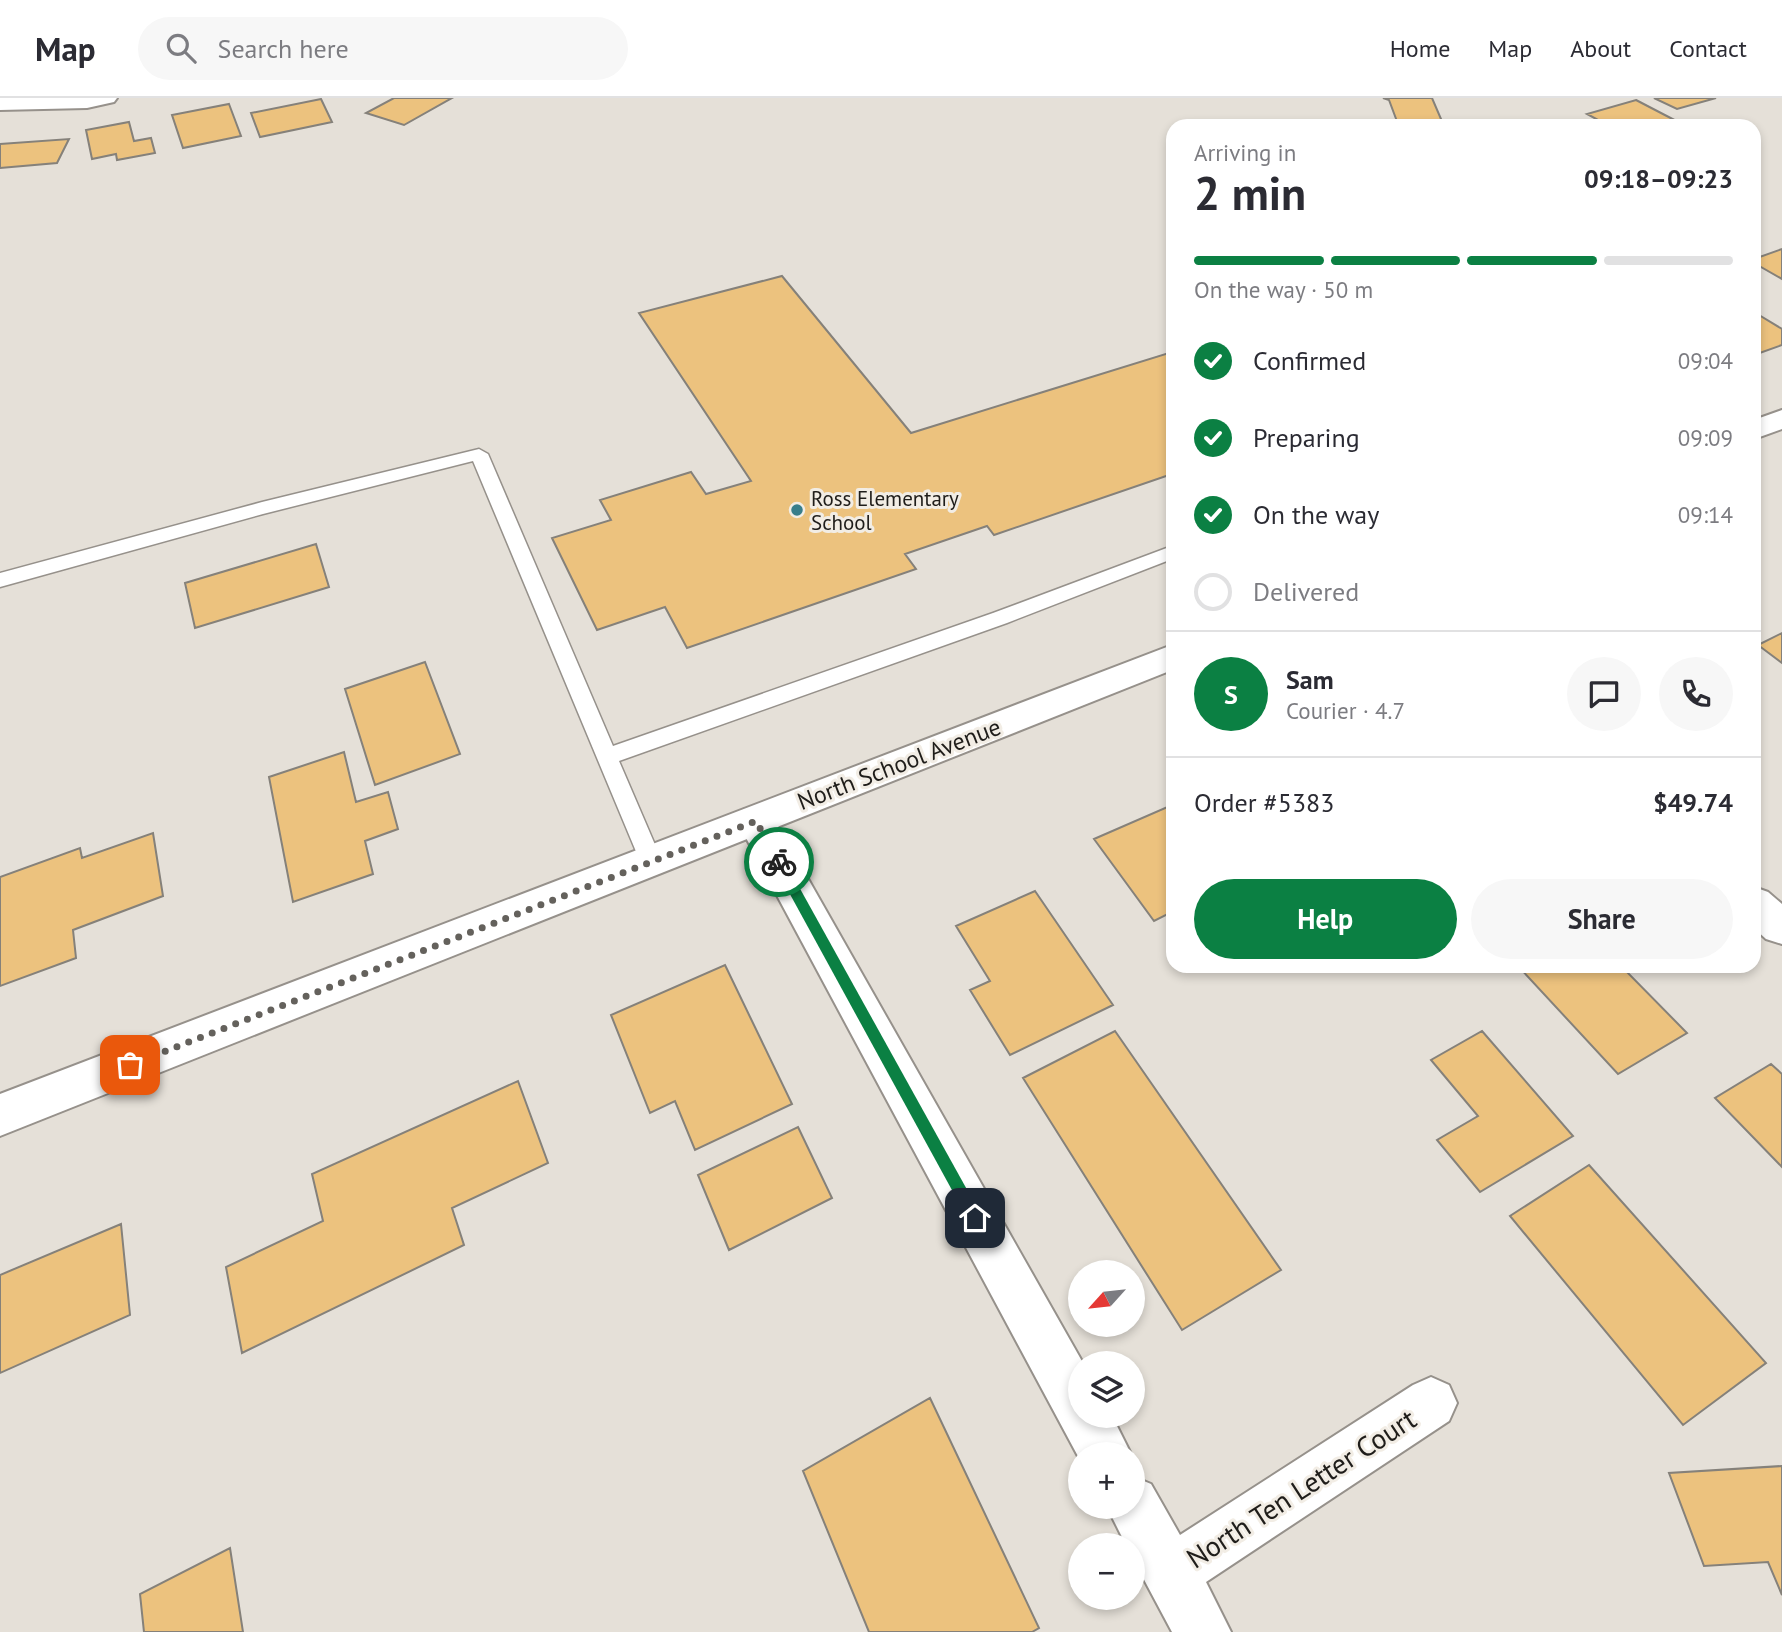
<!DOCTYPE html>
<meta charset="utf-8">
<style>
body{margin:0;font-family:"PT Sans",sans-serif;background:#f7f7f7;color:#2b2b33;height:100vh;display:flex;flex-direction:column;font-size:26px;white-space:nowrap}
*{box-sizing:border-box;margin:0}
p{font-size:23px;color:#7c7c81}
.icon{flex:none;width:38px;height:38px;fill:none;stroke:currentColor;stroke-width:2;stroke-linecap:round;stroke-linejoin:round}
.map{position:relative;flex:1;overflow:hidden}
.panel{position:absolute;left:1166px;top:21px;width:595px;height:854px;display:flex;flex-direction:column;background:#fff;border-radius:21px;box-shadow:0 4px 10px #0003}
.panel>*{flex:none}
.needle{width:46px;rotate:243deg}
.buttons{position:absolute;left:1068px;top:1162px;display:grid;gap:14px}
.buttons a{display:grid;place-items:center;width:77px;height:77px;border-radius:50%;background:#fff;box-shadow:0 4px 10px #0003;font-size:35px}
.pin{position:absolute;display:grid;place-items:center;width:60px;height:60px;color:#fff;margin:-30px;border-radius:14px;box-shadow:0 4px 10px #0006}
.courier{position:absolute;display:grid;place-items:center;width:70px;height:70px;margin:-35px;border:5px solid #0b8043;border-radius:50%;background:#fff;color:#222;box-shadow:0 2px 9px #0007}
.head em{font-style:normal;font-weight:600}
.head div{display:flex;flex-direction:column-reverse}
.head{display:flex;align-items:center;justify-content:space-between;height:119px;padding:0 28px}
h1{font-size:46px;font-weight:600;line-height:52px}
.bar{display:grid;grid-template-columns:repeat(4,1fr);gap:10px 7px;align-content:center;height:84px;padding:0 28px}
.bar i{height:9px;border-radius:5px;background:#e1e1e2}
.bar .on{background:#0b8043}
.bar p{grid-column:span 4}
.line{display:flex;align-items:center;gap:18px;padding:0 28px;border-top:2px solid #e1e1e2}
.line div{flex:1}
.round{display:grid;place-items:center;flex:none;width:74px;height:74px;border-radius:37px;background:#f7f7f7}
ol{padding:0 28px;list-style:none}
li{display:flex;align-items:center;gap:21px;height:77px}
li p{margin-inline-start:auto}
li .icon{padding:7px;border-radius:50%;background:#0b8043;color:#fff;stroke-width:4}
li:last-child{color:#7c7c81}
li i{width:38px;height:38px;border:4px solid #e1e1e2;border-radius:50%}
.button{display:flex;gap:14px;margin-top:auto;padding:14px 28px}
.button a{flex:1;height:80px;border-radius:42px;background:#0b8043;color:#fff;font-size:28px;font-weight:600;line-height:80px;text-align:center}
.button a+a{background:#f7f7f7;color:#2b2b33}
header{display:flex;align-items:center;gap:42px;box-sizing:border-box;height:98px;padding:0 35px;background:#fff;border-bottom:2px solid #e1e1e2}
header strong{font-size:33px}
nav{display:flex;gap:38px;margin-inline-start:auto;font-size:24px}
.search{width:490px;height:63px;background:#f7f7f7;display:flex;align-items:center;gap:18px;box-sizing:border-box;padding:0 24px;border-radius:38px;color:#7c7c81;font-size:26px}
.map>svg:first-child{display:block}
.building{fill:#ecc27e;stroke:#85817a;stroke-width:2}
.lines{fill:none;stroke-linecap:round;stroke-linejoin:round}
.lane-casing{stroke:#96918b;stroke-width:3}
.street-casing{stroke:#96918b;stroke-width:4}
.secondary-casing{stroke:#96918b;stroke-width:4}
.lane{fill:#fff;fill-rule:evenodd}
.street{fill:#fff;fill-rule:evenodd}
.secondary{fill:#fff;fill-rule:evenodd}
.route{fill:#0b8043}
.done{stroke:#64615c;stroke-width:7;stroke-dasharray:0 12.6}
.poi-dot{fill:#387e8b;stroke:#f2ede5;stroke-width:2.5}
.labels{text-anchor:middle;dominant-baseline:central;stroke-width:6;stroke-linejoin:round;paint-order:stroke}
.far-poi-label{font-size:21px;fill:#1f1d1a;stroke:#f2ede5;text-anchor:start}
.street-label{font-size:24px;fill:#1f1d1a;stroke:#f2ede5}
.near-street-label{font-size:28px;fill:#1f1d1a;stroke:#f2ede5}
</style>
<header>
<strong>Map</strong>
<div class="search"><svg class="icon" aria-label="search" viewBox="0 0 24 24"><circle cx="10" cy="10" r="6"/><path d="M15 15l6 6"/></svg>Search here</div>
<nav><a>Home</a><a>Map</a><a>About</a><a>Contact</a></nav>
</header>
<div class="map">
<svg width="1782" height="1534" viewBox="0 0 1782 1534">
<rect width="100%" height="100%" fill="#e5e0d8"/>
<path class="building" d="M394 0H452L404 27 366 15Z
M1383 0H1432L1444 28 1398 26 1389 2Z
M1654 0H1716L1677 11Z
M321 1 332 24 260 39 251 15Z
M1636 2 1686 28H1609L1587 16Z
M229 6 241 38 183 50 172 17Z
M129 24 134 43 151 40 155 55 117 62 116 56 92 61 86 32Z
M69 41 57 65 0 70V46Z
M1782 151V181L1754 165V161Z
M782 178 911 335 1172 254V376L994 437 987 428 905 456 916 471 687 550 665 509 597 532 552 440 611 422 600 402 691 374 706 396 751 383 639 215Z
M1754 214 1782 231V247L1754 257Z
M316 446 329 489 195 530 185 485Z
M1782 535V565L1758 547Z
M425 564 460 656 375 687 345 591Z
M344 654 356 704 388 694 398 731 365 743 373 776 293 804 269 679Z
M1172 707V814L1154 823 1094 741Z
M153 735 163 798 73 832 76 860 0 888V779L80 750 82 760Z
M1035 793 1113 907 1010 957 970 892 990 883 956 828Z
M725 867 792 1006 695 1052 675 1003 650 1015 611 917Z
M1518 868H1625L1622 869 1687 935 1618 976Z
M1115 933 1281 1172 1182 1232 1023 980Z
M1482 933 1573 1038 1480 1094 1437 1042 1478 1018 1431 962Z
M1771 966 1782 976V1069L1715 1000Z
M518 983 548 1065 452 1110 464 1147 242 1255 226 1169 323 1123 312 1076Z
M798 1029 832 1100 729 1152 698 1077Z
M1589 1067 1766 1265 1683 1327 1510 1118Z
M121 1126 130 1217 0 1275V1177Z
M930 1300 1039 1530 1032 1534H869L803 1373Z
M1782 1368V1497L1768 1464 1704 1468 1669 1375Z
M230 1450 243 1534H144L140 1496Z"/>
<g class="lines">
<g class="lane-casing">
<path id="lane" d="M479 351 488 356 613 648 993 515 1172 448V461L1007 525 619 663 662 763 659 770 651 772 643 770 640 763 473 363 263 416 0 489V475L262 404Z"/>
</g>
<g class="street-casing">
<path id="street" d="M0 0H117L114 4 87 10 0 12Z
M756 708 769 712 1083 1265H1080V1318H1112L1131 1356H1080V1362L737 723 743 712Z
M1754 789 1768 794 1782 806V846L1766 841 1754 830Z
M1431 1279 1449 1287 1457 1305 1449 1323 1206 1484 1231 1534H1172L1132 1459V1447H1126L1107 1409H1132V1378L1151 1386 1180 1437 1413 1287Z"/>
</g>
<g class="secondary-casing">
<path id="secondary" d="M1782 312V331L1754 341V322Z
M1172 547V572L0 1038V996Z"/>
</g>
<use href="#lane" class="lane"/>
<use href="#street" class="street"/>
<use href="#secondary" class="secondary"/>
</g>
<path class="route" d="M779 759 783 760 980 1115V1125H970L774 767 773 764Z"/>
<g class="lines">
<path class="done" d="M130 967 756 723 779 764"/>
</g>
<circle class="poi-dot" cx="797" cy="412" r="7"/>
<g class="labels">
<g class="far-poi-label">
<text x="811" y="400">Ross Elementary<tspan x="811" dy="24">School</tspan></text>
</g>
<g class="street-label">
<text transform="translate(899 666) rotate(-21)">North School Avenue</text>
</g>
<g class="near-street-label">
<text transform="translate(1301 1390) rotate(-33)">North Ten Letter Court</text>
</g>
</g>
</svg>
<div class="buttons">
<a><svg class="needle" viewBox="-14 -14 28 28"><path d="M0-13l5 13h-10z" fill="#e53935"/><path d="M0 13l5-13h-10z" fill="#7c7c81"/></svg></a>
<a><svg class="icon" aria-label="layers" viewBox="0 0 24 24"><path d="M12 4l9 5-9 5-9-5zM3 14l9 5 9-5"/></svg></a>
<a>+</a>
<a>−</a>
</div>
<div class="pin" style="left:130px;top:967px;background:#ea580c"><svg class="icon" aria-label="bag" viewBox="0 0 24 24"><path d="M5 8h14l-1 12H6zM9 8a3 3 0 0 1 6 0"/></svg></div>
<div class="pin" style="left:975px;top:1120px;background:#1f2937"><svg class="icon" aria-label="home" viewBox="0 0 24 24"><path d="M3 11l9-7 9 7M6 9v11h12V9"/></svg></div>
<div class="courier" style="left:779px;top:764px"><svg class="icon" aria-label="bike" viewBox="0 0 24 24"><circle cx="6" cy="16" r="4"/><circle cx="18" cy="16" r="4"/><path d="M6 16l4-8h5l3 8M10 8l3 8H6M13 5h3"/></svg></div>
<section class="panel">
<div class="head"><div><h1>2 min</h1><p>Arriving in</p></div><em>09:18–09:23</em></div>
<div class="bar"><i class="on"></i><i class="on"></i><i class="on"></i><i></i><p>On the way · 50 m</p></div>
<ol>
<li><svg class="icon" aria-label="check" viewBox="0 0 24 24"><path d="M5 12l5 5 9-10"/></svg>Confirmed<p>09:04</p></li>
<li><svg class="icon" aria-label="check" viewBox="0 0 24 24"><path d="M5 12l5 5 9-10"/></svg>Preparing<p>09:09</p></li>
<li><svg class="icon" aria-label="check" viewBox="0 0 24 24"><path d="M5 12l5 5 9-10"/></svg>On the way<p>09:14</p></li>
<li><i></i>Delivered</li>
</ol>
<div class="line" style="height:126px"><b class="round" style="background:#0b8043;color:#fff">S</b><div><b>Sam</b><p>Courier · 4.7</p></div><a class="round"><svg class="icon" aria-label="chat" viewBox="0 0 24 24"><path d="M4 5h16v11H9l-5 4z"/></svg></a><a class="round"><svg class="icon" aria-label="phone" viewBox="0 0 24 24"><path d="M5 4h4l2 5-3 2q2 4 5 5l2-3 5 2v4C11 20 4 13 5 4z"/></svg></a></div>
<div class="line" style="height:91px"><div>Order #5383</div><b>$49.74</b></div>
<div class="button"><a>Help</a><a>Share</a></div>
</section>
</div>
